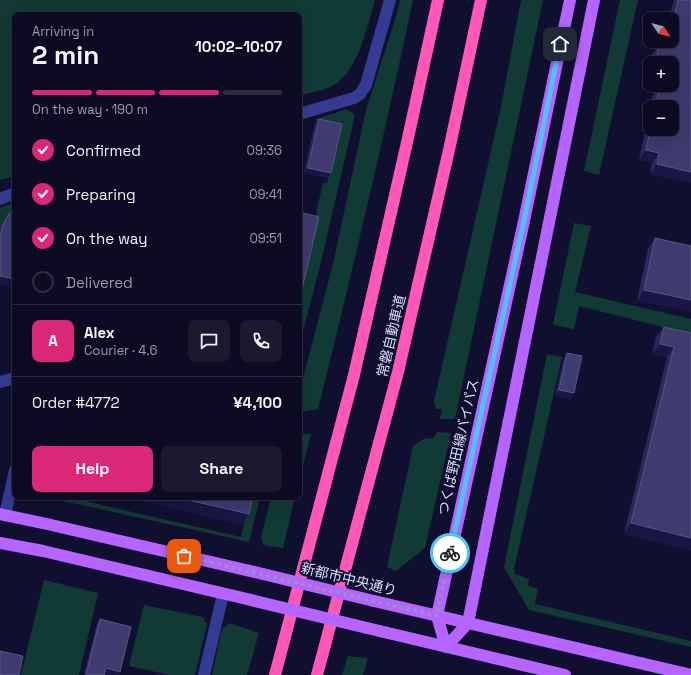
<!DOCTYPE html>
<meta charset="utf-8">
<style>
body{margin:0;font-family:"Space Grotesk","Noto Sans JP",sans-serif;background:#1b1930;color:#f1f3f6;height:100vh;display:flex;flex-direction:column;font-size:15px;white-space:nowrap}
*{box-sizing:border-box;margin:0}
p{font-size:13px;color:#9a9ba6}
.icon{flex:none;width:22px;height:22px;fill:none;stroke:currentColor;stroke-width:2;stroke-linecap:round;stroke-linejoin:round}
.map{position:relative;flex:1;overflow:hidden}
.sheet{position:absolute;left:12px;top:12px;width:290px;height:488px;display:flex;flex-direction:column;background:#0d0b23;border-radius:8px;box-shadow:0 4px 16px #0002,0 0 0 1px #2d2b41}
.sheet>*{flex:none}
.needle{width:26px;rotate:125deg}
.controls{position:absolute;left:643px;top:12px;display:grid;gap:8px}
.controls a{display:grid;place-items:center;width:36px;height:36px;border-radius:8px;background:#0d0b23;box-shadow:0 4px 16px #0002,0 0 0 1px #2d2b41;font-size:20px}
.pin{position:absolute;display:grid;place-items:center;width:34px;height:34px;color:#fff;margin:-17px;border-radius:8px;box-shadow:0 2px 6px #0006}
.courier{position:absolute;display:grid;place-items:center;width:40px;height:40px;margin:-20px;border:3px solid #4fc3f7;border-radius:50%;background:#fff;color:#222;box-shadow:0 1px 5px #0007}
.overview em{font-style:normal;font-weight:700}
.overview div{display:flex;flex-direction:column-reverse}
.overview{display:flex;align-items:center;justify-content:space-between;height:68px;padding:0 20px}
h1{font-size:26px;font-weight:700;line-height:30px}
.bar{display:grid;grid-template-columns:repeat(4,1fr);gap:6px 4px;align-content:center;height:48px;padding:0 20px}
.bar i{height:5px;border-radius:3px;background:#2d2b41}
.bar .active{background:#db2777}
.bar p{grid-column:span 4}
.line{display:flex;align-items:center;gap:10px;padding:0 20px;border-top:1px solid #2d2b41}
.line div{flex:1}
.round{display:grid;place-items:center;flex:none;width:42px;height:42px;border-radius:8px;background:#1b1930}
ol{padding:0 20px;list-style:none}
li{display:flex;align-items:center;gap:12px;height:44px}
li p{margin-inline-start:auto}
li .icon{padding:4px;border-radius:50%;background:#db2777;color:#fff;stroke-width:4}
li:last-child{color:#9a9ba6}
li i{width:22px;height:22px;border:2px solid #2d2b41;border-radius:50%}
.button{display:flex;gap:8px;margin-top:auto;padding:8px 20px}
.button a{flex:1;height:46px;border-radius:8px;background:#db2777;color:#fff;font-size:16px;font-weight:700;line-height:46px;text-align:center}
.button a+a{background:#1b1930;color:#f1f3f6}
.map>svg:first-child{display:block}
.green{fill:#113a34}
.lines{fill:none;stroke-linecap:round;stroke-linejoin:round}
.minor{stroke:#353b92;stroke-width:12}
.major{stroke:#b564ff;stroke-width:12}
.highway{stroke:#ff58b9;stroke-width:12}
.major-bridge{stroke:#b564ff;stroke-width:12}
.wall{fill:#2c275e}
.shaded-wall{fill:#191544}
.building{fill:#3f3a6f;stroke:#585486}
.done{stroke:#9695b6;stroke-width:4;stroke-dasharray:0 7.2}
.route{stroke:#4fc3f7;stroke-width:5}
.labels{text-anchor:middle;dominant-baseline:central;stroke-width:4;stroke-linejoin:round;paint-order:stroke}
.street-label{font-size:14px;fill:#ddf;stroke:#110f2f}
</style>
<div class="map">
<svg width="691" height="675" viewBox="0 0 691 675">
<rect width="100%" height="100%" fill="#110f2f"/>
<path class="green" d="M0 0H375C367 26 358 73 332 86 322 91 309 93 299 95V15H15V176L0 180Z
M400 0H413C384 137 352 273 318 409L299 412V393L332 268 366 110 395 20Z
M521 0H543L455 419H440L442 409H436L434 401 501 107Z
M620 0H638L599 175 584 171Z
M346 109 355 115 320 266 299 347V287L323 183H327L341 128 314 120Z
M15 202V213L0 228V208Z
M574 223 591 226 575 292 691 319V334L579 306 574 329 553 325Z
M547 354 562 357 514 569 515 574 529 579 528 586 538 589 535 604 691 641V647L529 610 504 567Z
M437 432 451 433 425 548 396 571 387 567 413 446 425 438 433 439Z
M299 434H311L299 482Z
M45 497H80V500L241 537 250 497H260L249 542Z
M271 497H295L283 548 263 545 261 538Z
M44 580 98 593 79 675H21Z
M144 605 203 617 207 625 195 675H169L129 666Z
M229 623 259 633 247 675H212L222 629Z
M348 656 368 658 363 675H342Z"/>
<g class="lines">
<path class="minor" d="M299 114 354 98 360 94 366 85 390 0
M0 199 15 193
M0 382 15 378
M5 515 15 470
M204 675 223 594"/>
<path class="major" d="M0 514 47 524 263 574
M0 543 43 551 255 601
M374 601 691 675
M367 628 565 675
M446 647 468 623 594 0
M446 647 437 616 524 221 570 0"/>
<path class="highway" d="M275 675 354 375 408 138 438 0
M317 675 398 372 449 150 481 0"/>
<path class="major-bridge" d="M263 574 374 601
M255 601 367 628"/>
</g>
<path class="wall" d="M674 0H691V183L650 174 652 163 639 160 650 108V129L672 107H650L655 85H672V63H650L652 54 659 45 664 46 665 41H672V19H669Z
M650 64V77H647Z
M319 119 327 178 304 173 315 124Z
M8 215 0 285V228Z
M655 238 691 246 637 301 648 249Z
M664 327 691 333V550L624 534 667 357 652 354 656 337Z
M567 353 574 393 570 399 555 396 564 358Z
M100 619 117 675H108L105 674 104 675H84L97 624Z"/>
<path class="shaded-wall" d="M650 72V77H647Z
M646 150 659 153 652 163 639 160Z
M657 164 691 172V183L650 174Z
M308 168 331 173 327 178 304 173Z
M0 276 15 279V288L0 285Z
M644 290 691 300V312L637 301Z
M660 344 674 347 667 357 652 354Z
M559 390 574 393 570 399 555 396Z
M123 497H175L249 514 242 525Z
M631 523 691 538V550L624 534Z
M106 668 120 672 117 675H108L102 674Z"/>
<path class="building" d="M678 0H691V172L657 164 659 153 646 150 650 129H672V107H655L660 85H672V63H655L659 45 668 47 669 41H672V29Z
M319 119 342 124 331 173 308 168Z
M15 208V279L0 276V238L3 225 8 215Z
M299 212 319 217 299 302Z
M655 238 691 246V300L644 290Z
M664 327 691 333V538L631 523 674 347 660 344Z
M567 353 582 356 574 393 559 390Z
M175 497H253L249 514Z
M100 619 131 627 120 672 106 668 104 675H86Z
M0 651 23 656 19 675H0Z"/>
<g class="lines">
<path class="done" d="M184 556 437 616 450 553"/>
<path class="route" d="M450 553 524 221 560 44"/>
</g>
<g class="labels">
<g class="street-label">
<text transform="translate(391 336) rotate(-77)">常磐自動車道</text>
<text transform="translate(458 447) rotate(-77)">つくば野田線バイパス</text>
<text transform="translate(349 579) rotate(14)">新都市中央通り</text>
</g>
</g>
</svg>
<div class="controls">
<a><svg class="needle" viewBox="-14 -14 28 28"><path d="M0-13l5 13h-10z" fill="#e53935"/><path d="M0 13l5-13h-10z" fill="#9a9ba6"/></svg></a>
<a>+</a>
<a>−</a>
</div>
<div class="pin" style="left:184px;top:556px;background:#ea580c"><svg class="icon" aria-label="bag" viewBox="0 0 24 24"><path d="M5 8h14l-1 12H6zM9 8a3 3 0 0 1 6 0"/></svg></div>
<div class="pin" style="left:560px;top:44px;background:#1f2937"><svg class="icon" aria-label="home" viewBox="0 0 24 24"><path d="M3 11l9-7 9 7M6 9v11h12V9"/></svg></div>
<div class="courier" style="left:450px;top:553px"><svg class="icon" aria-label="bike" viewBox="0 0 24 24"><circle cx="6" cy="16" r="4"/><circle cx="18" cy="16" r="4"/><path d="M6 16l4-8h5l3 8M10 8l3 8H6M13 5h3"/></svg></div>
<section class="sheet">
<div class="overview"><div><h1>2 min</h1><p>Arriving in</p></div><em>10:02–10:07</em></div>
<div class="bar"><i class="active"></i><i class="active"></i><i class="active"></i><i></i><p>On the way · 190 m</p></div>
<ol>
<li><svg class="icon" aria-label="check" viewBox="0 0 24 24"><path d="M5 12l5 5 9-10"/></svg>Confirmed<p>09:36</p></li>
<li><svg class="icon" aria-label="check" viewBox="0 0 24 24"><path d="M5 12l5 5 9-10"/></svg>Preparing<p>09:41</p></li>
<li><svg class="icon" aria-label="check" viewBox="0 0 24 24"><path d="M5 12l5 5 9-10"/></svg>On the way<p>09:51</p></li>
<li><i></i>Delivered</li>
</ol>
<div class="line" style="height:72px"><b class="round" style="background:#db2777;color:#fff">A</b><div><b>Alex</b><p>Courier · 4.6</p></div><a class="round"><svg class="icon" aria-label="chat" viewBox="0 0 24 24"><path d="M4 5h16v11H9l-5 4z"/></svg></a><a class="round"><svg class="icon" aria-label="phone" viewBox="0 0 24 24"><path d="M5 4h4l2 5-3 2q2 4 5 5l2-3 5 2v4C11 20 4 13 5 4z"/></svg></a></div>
<div class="line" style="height:52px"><div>Order #4772</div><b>¥4,100</b></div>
<div class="button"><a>Help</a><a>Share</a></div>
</section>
</div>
